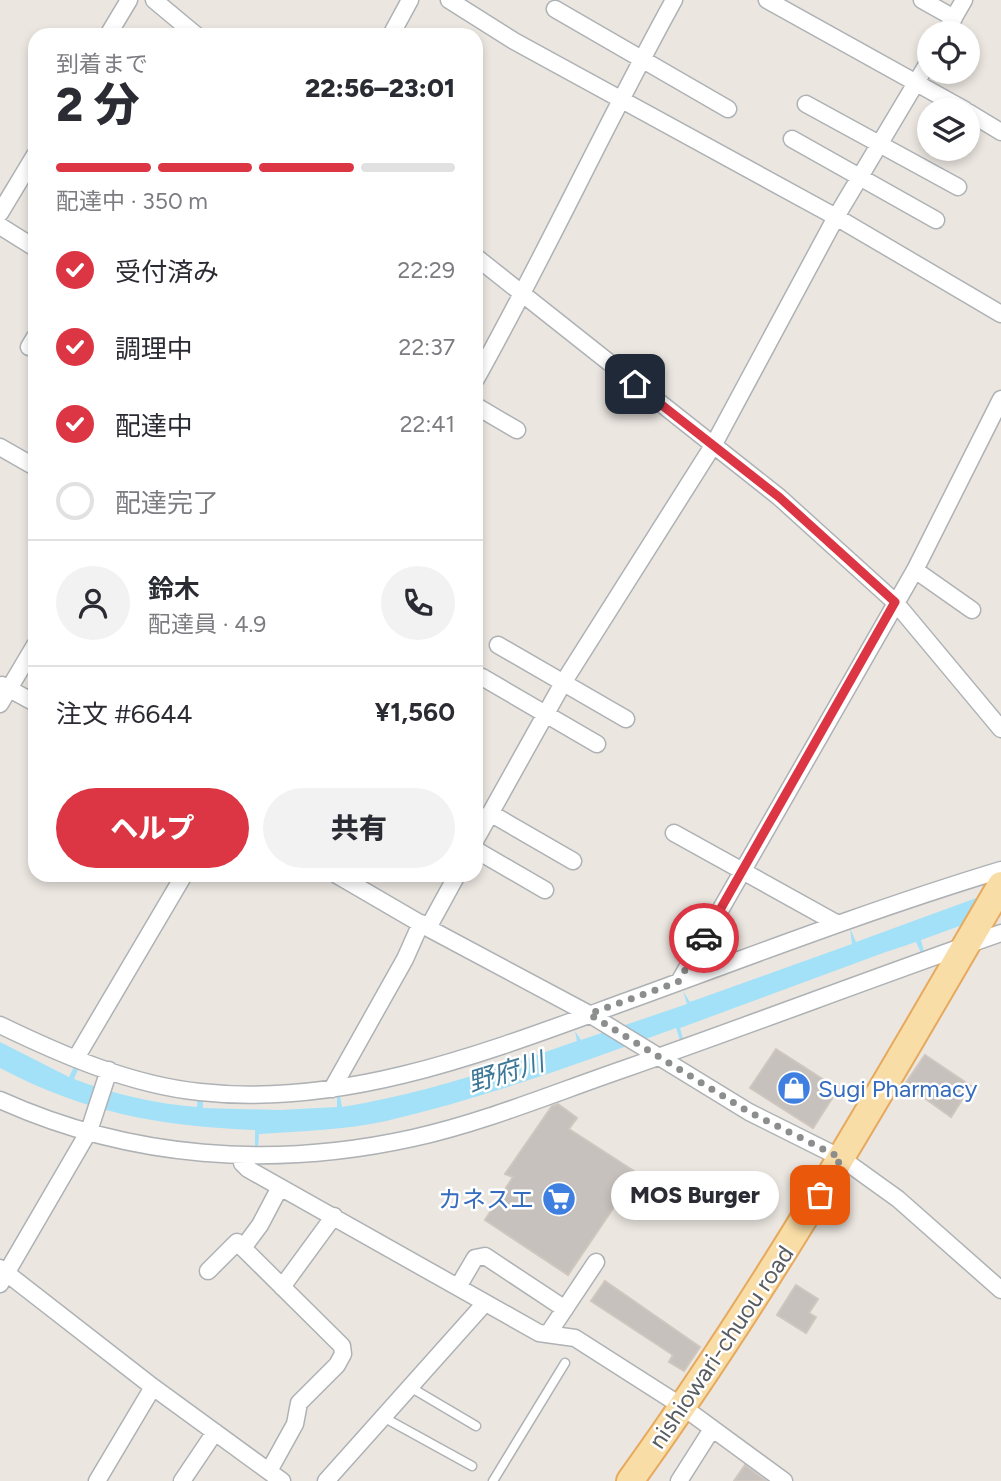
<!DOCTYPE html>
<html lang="ja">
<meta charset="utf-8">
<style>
body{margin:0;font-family:Figtree,"Noto Sans JP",sans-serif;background:#f2f2f3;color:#2b2b33;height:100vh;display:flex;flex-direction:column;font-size:26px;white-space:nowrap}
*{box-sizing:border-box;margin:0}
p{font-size:23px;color:#7c7c81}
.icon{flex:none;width:38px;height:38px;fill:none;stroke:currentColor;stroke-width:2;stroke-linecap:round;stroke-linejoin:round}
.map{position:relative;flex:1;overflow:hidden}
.panel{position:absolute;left:28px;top:28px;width:455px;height:854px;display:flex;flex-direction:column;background:#fff;border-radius:21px;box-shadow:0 4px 10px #0003}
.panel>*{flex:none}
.controls{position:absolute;left:917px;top:21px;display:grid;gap:14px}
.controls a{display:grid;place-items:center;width:63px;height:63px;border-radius:50%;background:#fff;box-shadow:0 4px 10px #0003;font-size:35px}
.pin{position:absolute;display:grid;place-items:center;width:60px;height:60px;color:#fff;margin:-30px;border-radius:14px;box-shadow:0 4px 10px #0006}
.courier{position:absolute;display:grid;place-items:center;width:70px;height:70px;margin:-35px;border:5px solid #dc3544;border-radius:50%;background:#fff;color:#222;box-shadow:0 2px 9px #0007}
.bubble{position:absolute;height:49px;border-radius:24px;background:#fff;box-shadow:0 4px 10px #0003;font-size:23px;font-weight:800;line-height:49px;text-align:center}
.headline em{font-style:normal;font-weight:800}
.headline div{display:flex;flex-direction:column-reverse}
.headline{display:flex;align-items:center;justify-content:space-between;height:119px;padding:0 28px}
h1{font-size:46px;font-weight:800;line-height:52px}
.bar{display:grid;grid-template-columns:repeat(4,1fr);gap:10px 7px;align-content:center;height:84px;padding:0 28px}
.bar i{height:9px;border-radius:5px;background:#e1e1e2}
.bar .on{background:#dc3544}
.bar p{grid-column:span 4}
.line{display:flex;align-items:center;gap:18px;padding:0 28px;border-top:2px solid #e1e1e2}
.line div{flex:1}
.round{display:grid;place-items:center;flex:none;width:74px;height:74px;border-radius:37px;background:#f2f2f3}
ol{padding:0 28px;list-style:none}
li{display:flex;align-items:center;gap:21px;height:77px}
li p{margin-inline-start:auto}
li .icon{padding:7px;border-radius:50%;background:#dc3544;color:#fff;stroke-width:4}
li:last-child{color:#7c7c81}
li i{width:38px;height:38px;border:4px solid #e1e1e2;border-radius:50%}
.cta{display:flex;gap:14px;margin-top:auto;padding:14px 28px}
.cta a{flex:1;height:80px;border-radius:42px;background:#dc3544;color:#fff;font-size:28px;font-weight:800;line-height:80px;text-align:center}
.cta a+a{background:#f2f2f3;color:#2b2b33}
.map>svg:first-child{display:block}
.water{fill:#a2e1f8}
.building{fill:#c6c1bc;stroke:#cfc7bf;stroke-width:2}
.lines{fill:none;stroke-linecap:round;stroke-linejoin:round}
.lane-casing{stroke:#aeb2b5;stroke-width:11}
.street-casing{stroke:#aeb2b5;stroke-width:19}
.primary-casing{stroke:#e6a95d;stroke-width:30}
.lane{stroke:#fff;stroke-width:8}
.street{stroke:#fff;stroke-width:16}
.primary{stroke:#f9dda7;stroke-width:26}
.done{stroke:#8c8d8d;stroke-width:7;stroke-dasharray:0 12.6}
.route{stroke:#dc3544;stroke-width:9}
.labels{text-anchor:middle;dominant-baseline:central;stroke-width:5;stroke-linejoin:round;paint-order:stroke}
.shop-label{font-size:24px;fill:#366cbe;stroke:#fff;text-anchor:start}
.street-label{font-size:24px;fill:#595d60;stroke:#fff}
.water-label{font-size:26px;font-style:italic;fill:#3d7897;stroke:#fff}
</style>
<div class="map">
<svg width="1001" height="1481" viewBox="0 0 1001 1481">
<rect width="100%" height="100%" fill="#ebe6e0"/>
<path class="water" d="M1001 889V911L921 940 924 952 921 953 916 942 883 953 680 1028 683 1039 680 1040 676 1028C581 1063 484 1098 386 1121 345 1130 302 1131 259 1134L258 1148 255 1149V1130C160 1126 85 1113 0 1068V1042L69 1077 76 1063 80 1065 74 1079C113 1094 156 1104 197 1107L198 1096H203V1108L280 1110 337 1107V1096H340L342 1107C423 1094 499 1068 577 1041L575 1031 581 1040 687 1004 683 991 690 1002 852 944 850 928 856 942Z"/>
<path class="building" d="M776 1049 838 1089 813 1128 750 1088Z
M925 1055 971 1086 951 1117 905 1084Z
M558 1104 577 1118 569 1129 637 1173 568 1275 485 1220 513 1177 505 1174 552 1106Z
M605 1281 700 1347 684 1371 669 1362 673 1355 591 1301Z
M796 1285 818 1299 809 1313 816 1317 806 1333 777 1315Z
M745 1465 766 1481H734Z"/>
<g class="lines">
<g class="lane-casing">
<path id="lane" d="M410 1387 476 1426
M383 1417 472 1466
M493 1481 565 1363"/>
</g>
<g class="street-casing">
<path id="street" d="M154 0 196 35
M449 0 514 41 836 217 1001 314
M767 0 965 110
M922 0 954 18
M555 9 728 109
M945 33 964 0
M108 35 129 0
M391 35 410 0
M806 104 958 187
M968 112 1001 132
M792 139 936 220
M0 213 35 155
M0 226 35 248
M476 257 779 497 895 602 1001 729
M29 347 35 337
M476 379C546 254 605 125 674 0
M476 406 517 430
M0 447 35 467
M915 570 972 610
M498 645 626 719
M482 677 597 744
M2 685 35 703
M0 704 35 645
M490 813 573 861
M674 833 838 924
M476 839 563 683 714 444 836 217 929 61
M476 850 545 890
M337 875 428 928 589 1014 749 1112 841 1158 898 1199 1001 1290
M428 928 457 875
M679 982 915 570 1001 399
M0 1025C62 1055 131 1085 200 1092 352 1109 502 1046 641 996 761 952 879 907 1001 870
M76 1058 184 875
M332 1089 405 959 421 923
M0 1100C131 1159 273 1169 413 1138 485 1122 554 1093 624 1069 750 1025 875 977 1001 933
M241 1156 242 1163 248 1169 539 1333 575 1338 683 1407 784 1481
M243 1248 260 1225 280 1187
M0 1268 153 1387 282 1481
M208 1271 237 1242 342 1346 343 1354 337 1365 299 1403 295 1424 269 1471
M0 1284 89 1131 109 1070
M282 1287 334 1216
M458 1287 475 1258 485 1256 565 1309
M548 1334 596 1262
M97 1481 153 1387
M182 1481 215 1432
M326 1481 485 1303
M679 1481 712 1429"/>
</g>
<g class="primary-casing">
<path id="primary" d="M630 1481C767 1291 883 1088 1001 885"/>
</g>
<use href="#lane" class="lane"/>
<use href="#street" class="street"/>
<use href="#primary" class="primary"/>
</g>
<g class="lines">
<path class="done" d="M704 938 678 982 589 1014 749 1112 841 1158 820 1195"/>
<path class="route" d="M635 384 779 497 895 602 704 938"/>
</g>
<defs>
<g id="shop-disc" transform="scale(1.75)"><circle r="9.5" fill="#3f7fe0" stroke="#fff"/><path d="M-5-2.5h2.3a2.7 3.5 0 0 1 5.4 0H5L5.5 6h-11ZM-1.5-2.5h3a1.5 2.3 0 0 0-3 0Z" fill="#fff"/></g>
<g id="supermarket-disc" transform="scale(1.75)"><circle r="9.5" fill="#3f7fe0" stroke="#fff"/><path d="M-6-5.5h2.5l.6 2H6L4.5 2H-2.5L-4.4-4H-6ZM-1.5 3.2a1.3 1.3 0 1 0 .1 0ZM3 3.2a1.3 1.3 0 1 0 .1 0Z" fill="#fff"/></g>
</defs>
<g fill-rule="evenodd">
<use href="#shop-disc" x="794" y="1088"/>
<use href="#supermarket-disc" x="559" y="1199"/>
</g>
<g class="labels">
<g class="shop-label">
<text x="818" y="1088">Sugi Pharmacy</text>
<text x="534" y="1199" text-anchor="end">カネスエ</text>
</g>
<g class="street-label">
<text transform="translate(721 1347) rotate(-56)">nishiowari-chuou road</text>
</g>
<g class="water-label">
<text transform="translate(506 1072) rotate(-17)">野府川</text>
</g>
</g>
</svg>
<div class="controls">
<a><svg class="icon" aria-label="locate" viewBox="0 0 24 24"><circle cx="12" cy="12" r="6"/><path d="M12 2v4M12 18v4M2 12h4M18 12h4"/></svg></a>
<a><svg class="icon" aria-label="layers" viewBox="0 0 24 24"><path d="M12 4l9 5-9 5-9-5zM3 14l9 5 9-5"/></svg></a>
</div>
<div class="pin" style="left:820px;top:1195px;background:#ea580c"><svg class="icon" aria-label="bag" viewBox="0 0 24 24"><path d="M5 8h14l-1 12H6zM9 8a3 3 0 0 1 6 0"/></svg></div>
<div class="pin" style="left:635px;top:384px;background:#1f2937"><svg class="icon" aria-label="home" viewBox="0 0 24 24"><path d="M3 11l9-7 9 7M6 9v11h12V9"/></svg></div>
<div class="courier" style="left:704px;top:938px"><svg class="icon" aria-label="car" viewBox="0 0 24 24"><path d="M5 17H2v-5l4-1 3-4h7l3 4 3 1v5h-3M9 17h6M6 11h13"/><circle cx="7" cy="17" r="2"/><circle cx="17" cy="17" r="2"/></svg></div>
<div class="bubble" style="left:611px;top:1171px;width:168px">MOS Burger</div>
<section class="panel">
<div class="headline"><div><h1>2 分</h1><p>到着まで</p></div><em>22:56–23:01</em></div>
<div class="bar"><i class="on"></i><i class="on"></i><i class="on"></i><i></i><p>配達中 · 350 m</p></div>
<ol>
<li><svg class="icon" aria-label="check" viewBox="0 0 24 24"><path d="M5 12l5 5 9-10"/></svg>受付済み<p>22:29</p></li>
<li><svg class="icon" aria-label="check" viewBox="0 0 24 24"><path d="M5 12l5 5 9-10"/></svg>調理中<p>22:37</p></li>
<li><svg class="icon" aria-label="check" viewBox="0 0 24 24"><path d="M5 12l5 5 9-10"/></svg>配達中<p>22:41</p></li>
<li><i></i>配達完了</li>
</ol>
<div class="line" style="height:126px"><a class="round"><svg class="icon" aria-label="person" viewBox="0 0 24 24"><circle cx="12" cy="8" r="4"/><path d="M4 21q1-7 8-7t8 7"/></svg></a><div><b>鈴木</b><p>配達員 · 4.9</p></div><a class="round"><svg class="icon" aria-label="phone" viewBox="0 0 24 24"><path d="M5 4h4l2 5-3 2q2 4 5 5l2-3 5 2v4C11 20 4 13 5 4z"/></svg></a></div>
<div class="line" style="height:91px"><div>注文 #6644</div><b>¥1,560</b></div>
<div class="cta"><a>ヘルプ</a><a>共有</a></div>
</section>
</div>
